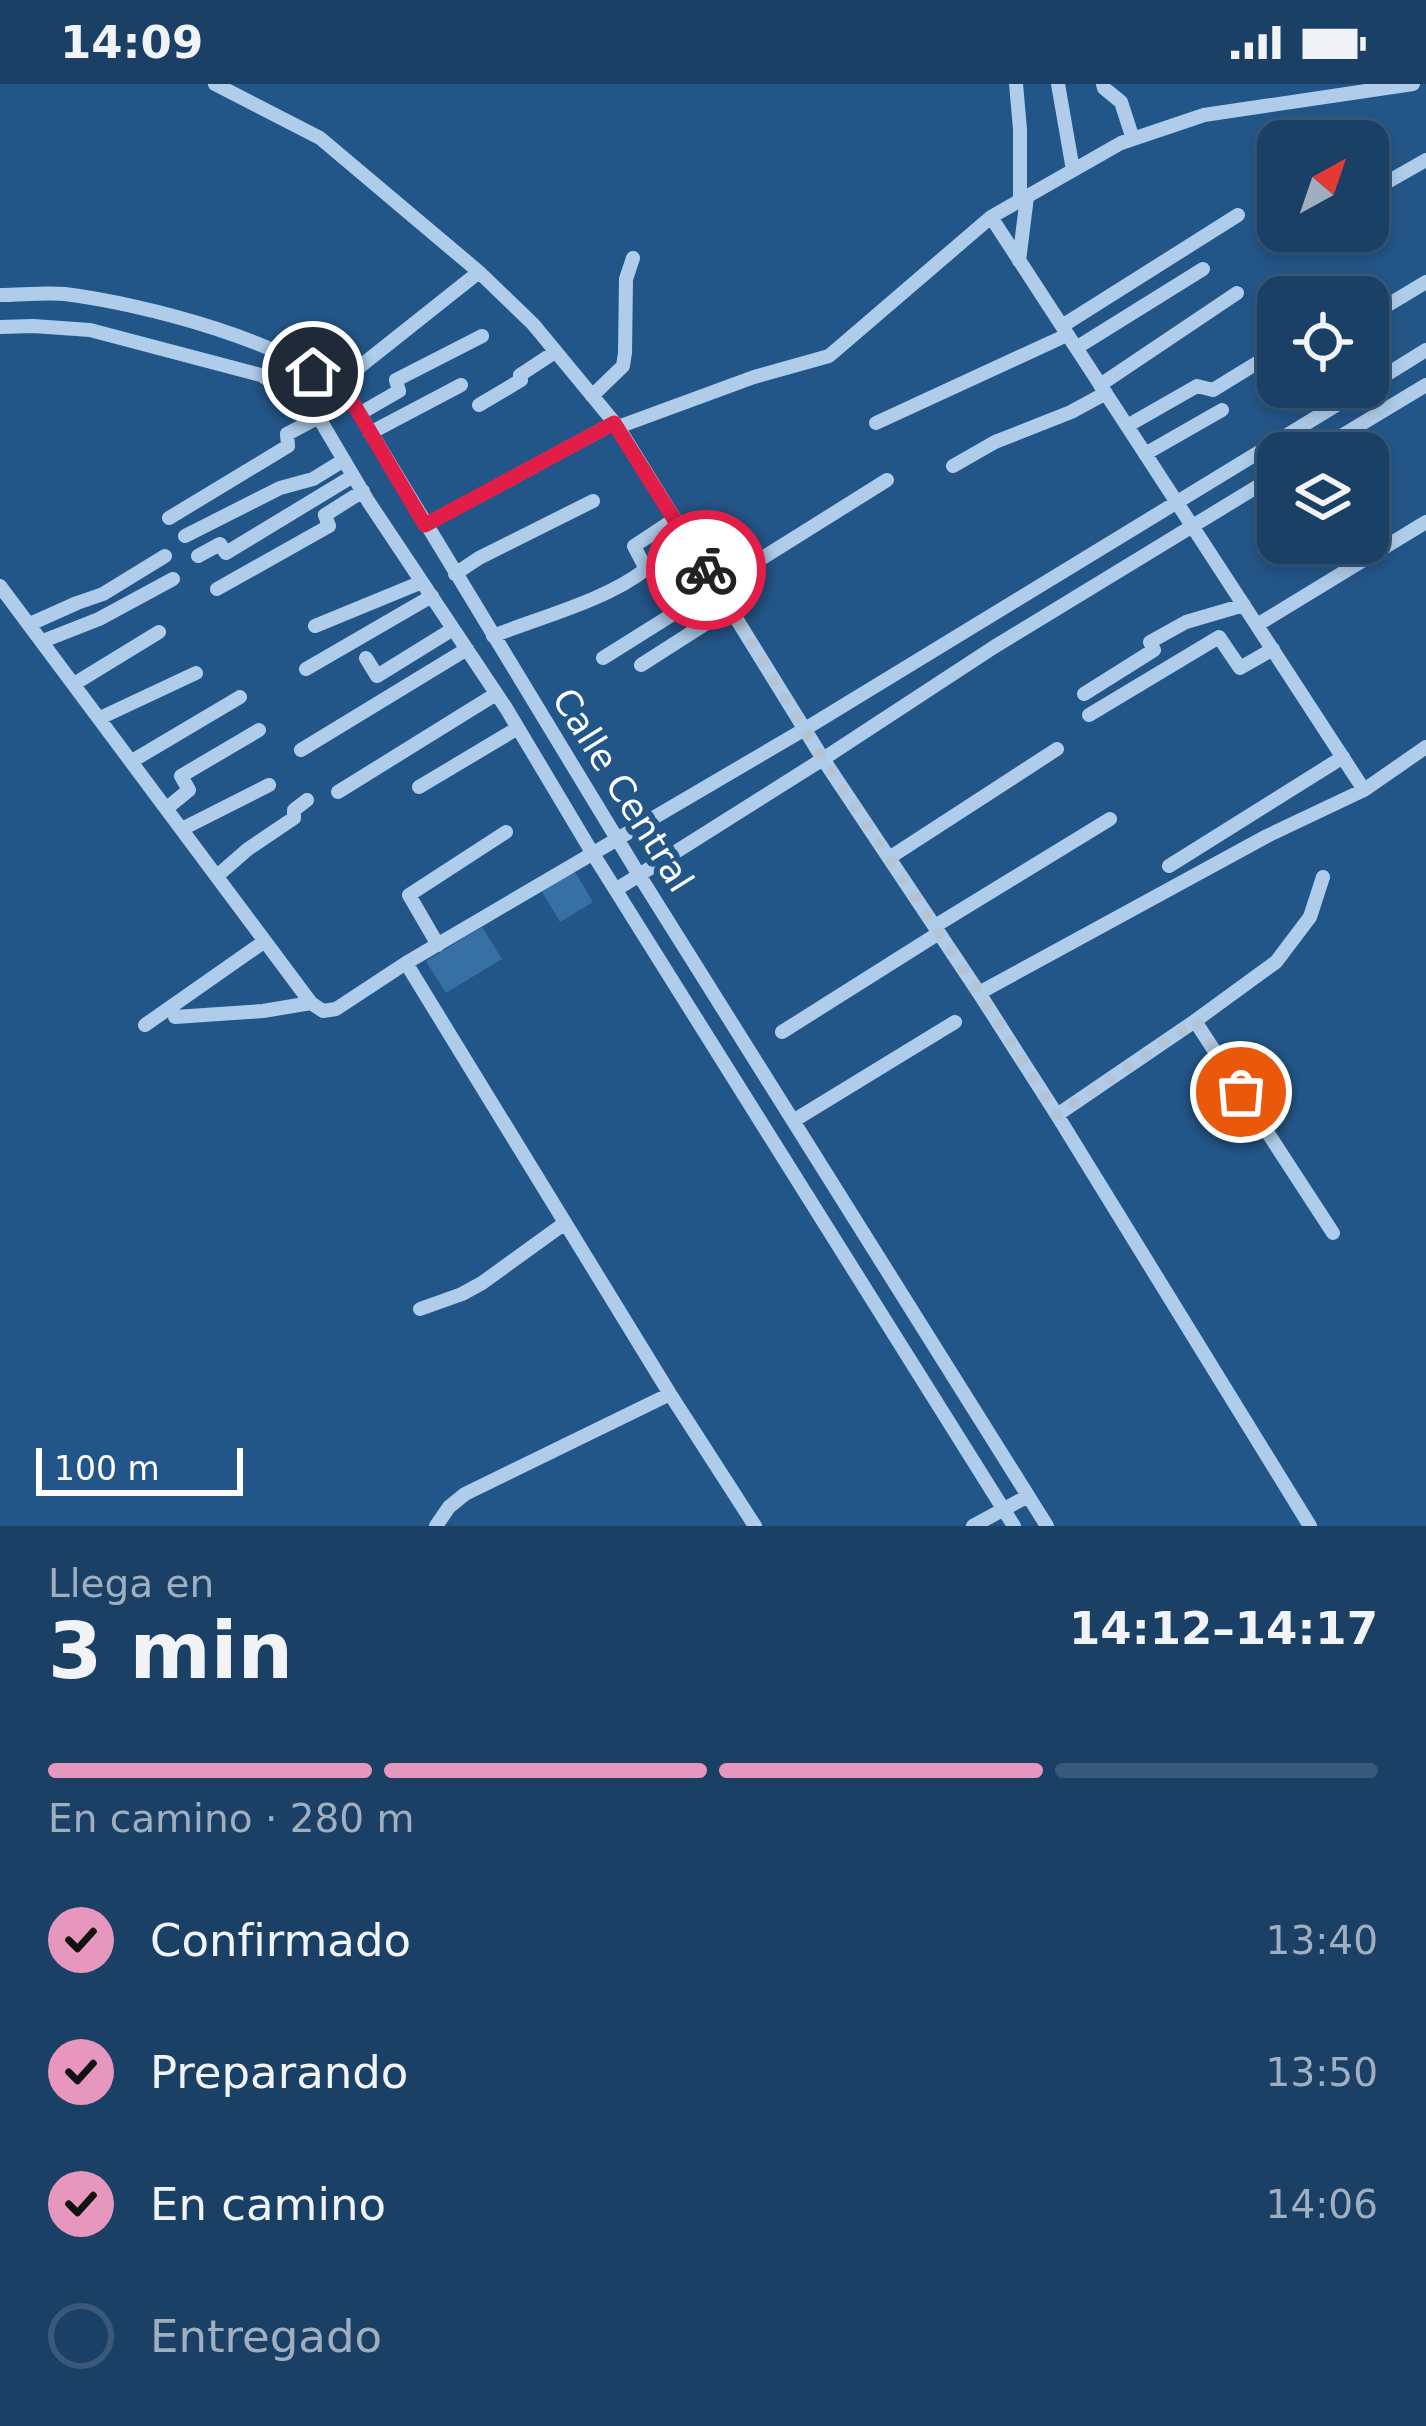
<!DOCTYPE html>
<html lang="es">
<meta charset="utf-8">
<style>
body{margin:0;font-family:"DejaVu Sans",sans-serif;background:#23476c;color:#f1f3f6;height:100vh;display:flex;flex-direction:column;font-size:45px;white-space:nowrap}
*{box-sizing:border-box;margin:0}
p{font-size:39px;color:#9fafbf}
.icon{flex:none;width:66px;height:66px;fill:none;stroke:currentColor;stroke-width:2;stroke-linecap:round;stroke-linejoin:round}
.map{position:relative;height:1442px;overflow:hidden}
.sheet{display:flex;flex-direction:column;background:#1a4066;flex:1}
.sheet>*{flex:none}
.needle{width:78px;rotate:40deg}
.tools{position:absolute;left:1257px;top:36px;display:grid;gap:24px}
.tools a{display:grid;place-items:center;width:132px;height:132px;border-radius:24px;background:#1a4066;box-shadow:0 6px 18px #0003,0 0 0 3px #38597a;font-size:60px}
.scale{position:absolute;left:36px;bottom:30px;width:207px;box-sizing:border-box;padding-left:12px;border:6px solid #fff;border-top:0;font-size:33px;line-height:42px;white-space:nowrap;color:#fff;-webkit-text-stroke:9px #235688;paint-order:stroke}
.pin{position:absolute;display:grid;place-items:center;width:102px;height:102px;color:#fff;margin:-51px;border:6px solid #fff;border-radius:50%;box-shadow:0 3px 12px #0007}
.courier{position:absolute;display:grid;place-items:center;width:120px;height:120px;margin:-60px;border:9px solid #e11d48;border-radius:50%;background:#fff;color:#222;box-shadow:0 3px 15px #0007}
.head em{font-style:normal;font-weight:800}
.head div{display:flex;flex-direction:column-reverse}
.head{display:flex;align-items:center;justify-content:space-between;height:204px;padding:0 48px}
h1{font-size:78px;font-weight:800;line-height:90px}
.bar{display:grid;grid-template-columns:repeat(4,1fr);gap:18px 12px;align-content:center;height:144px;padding:0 48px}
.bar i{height:15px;border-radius:9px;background:#38597a}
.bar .selected{background:#e797bd}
.bar p{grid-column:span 4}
ol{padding:0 48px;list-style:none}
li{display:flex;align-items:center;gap:36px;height:132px}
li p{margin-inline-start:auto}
li .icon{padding:12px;border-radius:50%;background:#e797bd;color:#111;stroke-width:4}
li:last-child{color:#9fafbf}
li i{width:66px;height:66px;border:6px solid #38597a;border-radius:50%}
.status{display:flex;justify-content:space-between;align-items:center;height:84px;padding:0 60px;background:#1a4066;direction:ltr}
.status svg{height:33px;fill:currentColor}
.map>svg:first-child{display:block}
.green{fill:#3770a5}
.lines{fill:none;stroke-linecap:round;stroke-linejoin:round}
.minor{stroke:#afcdea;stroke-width:14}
.done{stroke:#b2c4d5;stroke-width:12;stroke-dasharray:0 21.6}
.route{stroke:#e11d48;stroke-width:15}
.labels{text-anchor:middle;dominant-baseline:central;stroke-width:12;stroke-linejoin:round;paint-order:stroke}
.street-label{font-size:36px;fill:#fff;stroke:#235688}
</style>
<div class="status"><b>14:09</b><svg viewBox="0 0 49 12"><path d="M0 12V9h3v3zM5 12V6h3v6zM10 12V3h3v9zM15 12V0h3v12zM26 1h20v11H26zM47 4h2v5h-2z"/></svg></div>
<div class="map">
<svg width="1426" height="1442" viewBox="0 0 1426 1442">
<rect width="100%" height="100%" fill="#235688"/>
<path class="green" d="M574 786 593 818 560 838 541 806Z
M482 843 502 875 446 909 426 877Z"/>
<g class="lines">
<path class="minor" d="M215 0 320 54 479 188 533 240 618 343 823 675 979 909 1057 1031 1310 1442
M1016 0 1020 45V117
M1058 0 1073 86
M1103 0 1104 4 1121 18 1133 55
M1368 109 1426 76
M991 133 1364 706
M1279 162 1303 147
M1019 177 1027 113
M0 211C21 211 44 208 65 210 144 220 294 258 350 314L639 791 1047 1442
M1368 233 1426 198
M1062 242 1238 131
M0 243 33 242 90 246 261 291 309 323 322 339 368 417 506 624 593 770 1014 1442
M1076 264 1203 185
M1100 301 1237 209
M1368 302 1426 266
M592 312 623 282 625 269 626 195 633 174
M479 321 521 296 520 291 555 268
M309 323 479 188
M359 330 399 307 396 296 482 252
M876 339 1067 251
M1127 342 1197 302 1213 306 1278 266
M618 343 754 293 829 272 991 133 1121 59 1204 31 1413 0
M370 349 461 301
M1313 369 1426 301
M1145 370 1222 326
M953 382 995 358 1071 328 1106 309
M169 434 288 362 287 350 317 334
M425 441 614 339
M185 452 280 404 313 395 344 376
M198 472 220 460 226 469 353 392
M455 490 479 474 593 417
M0 502 311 919 323 927 336 925 406 879 805 645 1366 303
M217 505 329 442 325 431 363 407
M30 540 77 519 103 510 165 472
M1257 541 1426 438
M315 542 422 498
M493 552C541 533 607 516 646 485L634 462 675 435
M43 557 99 535 173 495
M366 574 377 592 453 545
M603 574 887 396
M641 581 730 524
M306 585 432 512
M74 600 159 548
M1084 610 1154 566 1150 558 1186 538 1244 521
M1089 631 1219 553 1240 584 1273 565
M100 634 196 589
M301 666 467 565
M132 677 240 613
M419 703 518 644
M338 708 496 610
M167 724 189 706 181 692 259 646
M182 745 269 701
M889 774 1057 665
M1169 782 1343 673
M217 792 248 765 294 734V726L307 716
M617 805 823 675 994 563 1278 390
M935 842 1110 735
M438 861 409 811 506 748
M406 879 670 1310 755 1442
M979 909 1267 752 1364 706 1426 663
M175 933 263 927 311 919
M1195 937 1333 1149
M145 941 265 857
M782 948 939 849
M1057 1031 1195 937 1276 878 1310 833 1323 793
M793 1037 955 938
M420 1225 462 1210 482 1199 565 1139
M436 1442 449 1423 465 1410 670 1310
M973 1442 1028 1412"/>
</g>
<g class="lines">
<path class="done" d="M706 486 823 675 979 909 1057 1031 1196 937 1241 1008"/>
<path class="route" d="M313 288 336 300 350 314 425 441 614 339 706 486"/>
</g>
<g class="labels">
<g class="street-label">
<text transform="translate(623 706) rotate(58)">Calle Central</text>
</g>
</g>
</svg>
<div class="tools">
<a><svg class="needle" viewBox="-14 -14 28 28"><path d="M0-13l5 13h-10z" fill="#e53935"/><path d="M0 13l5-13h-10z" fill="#9fafbf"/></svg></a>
<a><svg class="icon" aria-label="locate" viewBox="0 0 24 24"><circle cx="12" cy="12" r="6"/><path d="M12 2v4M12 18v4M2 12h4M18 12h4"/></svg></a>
<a><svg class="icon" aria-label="layers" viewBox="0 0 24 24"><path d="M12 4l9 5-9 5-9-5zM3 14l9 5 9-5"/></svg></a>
</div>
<div class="scale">100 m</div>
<div class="pin" style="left:1241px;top:1008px;background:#ea580c"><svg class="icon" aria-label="bag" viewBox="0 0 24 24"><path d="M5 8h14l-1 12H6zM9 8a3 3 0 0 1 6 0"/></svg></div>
<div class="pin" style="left:313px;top:288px;background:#1f2937"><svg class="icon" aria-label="home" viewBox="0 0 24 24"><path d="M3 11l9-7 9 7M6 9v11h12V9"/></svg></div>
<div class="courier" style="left:706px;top:486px"><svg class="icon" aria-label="bike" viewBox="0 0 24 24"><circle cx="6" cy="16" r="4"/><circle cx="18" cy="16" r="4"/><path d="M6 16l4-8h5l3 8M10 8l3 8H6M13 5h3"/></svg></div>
</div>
<section class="sheet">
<div class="head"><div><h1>3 min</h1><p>Llega en</p></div><em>14:12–14:17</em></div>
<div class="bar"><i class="selected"></i><i class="selected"></i><i class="selected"></i><i></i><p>En camino · 280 m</p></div>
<ol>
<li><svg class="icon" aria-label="check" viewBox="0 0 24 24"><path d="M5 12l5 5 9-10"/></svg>Confirmado<p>13:40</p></li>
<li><svg class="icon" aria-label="check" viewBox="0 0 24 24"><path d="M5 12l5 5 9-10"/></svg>Preparando<p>13:50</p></li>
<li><svg class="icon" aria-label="check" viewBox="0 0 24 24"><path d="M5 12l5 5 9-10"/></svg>En camino<p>14:06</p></li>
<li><i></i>Entregado</li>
</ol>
</section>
